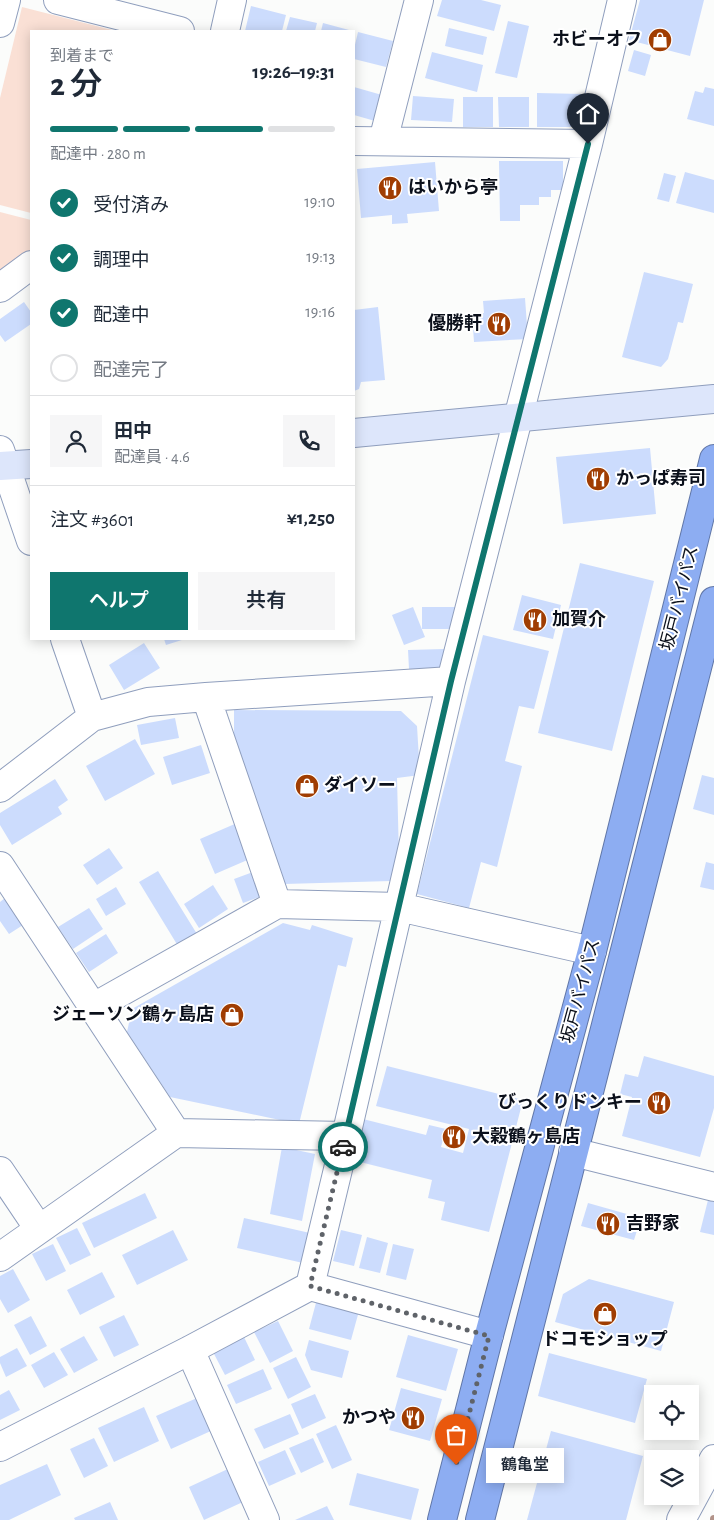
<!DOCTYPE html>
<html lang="ja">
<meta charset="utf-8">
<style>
body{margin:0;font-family:"Alegreya Sans","Noto Sans JP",sans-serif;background:#f6f6f7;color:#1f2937;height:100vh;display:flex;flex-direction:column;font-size:19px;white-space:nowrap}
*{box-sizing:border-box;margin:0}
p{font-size:16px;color:#747a83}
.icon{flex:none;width:28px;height:28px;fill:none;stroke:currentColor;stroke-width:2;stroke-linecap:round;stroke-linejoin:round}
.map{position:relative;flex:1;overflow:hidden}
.sheet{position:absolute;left:30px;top:30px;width:325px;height:610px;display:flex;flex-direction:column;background:#fff;border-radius:0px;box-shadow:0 2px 12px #0003}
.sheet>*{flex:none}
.tools{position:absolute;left:644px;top:1385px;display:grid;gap:10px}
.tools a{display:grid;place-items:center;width:55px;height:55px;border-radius:0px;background:#fff;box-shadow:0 2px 12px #0003;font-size:25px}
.pin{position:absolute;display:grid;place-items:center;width:42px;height:42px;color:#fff;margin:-51px -21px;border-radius:50% 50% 50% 0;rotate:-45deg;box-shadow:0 0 5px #0007}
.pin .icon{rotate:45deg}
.courier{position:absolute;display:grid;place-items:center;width:50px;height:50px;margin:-25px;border:4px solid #0f766e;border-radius:50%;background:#fff;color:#222;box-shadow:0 1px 6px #0007}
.bubble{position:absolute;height:35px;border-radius:0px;background:#fff;box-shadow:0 2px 12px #0003;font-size:16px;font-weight:600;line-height:35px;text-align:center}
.summary em{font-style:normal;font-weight:600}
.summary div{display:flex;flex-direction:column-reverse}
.summary{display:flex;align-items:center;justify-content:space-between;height:85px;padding:0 20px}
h1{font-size:32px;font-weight:600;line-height:38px}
.bar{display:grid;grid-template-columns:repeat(4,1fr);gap:8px 5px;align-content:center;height:60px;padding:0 20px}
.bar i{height:6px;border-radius:4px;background:#e0e1e3}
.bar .current{background:#0f766e}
.bar p{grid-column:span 4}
.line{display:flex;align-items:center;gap:12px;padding:0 20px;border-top:1px solid #e0e1e3}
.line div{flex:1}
.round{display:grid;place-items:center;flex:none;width:52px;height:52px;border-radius:0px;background:#f6f6f7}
ol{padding:0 20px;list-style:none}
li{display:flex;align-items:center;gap:15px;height:55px}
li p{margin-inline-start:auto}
li .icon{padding:5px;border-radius:50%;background:#0f766e;color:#fff;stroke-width:4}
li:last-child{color:#747a83}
li i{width:28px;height:28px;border:2px solid #e0e1e3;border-radius:50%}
.cta{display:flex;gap:10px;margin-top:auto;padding:10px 20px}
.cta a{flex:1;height:58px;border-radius:0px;background:#0f766e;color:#fff;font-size:20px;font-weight:600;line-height:58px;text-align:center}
.cta a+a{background:#f6f6f7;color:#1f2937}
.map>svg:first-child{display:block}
.green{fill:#fae0d5}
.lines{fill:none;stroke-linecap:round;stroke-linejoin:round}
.stream{stroke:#b29389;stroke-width:8}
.building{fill:#ccdcfd}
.street-casing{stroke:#8f9ebd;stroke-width:30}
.secondary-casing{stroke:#8f9ebd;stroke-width:30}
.highway-casing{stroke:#6076a7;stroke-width:30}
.street{stroke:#fff;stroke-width:28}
.secondary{stroke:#dde6fb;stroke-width:28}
.highway{stroke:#8dadf2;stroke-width:28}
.done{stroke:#5f6369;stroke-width:5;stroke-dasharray:0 9}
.route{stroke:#0f766e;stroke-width:6}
.labels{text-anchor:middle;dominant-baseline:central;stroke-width:4;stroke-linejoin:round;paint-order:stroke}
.poi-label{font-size:18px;font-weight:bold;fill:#0b101b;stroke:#fff;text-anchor:start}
.street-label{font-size:18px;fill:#0b101b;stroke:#fff}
</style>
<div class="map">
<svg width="714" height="1520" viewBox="0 0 714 1520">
<rect width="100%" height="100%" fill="#fbfcfb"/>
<path class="green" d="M22 7 116 31H31V213L0 205V98Z
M0 212 31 220V256L0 278Z"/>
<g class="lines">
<path class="stream" d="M714 1520V1519"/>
</g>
<path class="building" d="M442 0H481L501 5 494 31 437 16Z
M640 0H704L690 56 629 40Z
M251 6 286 15 282 31H245Z
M290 17 317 23 315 31H286Z
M508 21 529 26 517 78 495 73Z
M323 23 349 30V31H321Z
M449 28 487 37 483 55 445 46Z
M358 32 393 41 386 67 354 59V49Z
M634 50 651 55 645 76 628 71Z
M432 52 483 65 477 92 425 78Z
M354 87 382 95 375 121 354 115Z
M705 87 714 89V126L687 119 695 91 703 93Z
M537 93 583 94 571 127H537Z
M413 96 454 99 452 122 411 120Z
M463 97H493V127H463Z
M498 97H529V127H499Z
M499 161H563V190H551V197H539V205H520V221H500Z
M435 162 439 211 407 214 408 223 392 224V215L361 218 357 169Z
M685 172 714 180V213L676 203Z
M664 173 676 176 669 202 657 199Z
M644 272 693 284 683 323 678 322 668 359 661 367 622 357Z
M525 298 528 339 474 342 472 314 484 313 483 301Z
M24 302 31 312V324L5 342 0 335V319Z
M378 307 385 380 361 382 359 389 354 391V310Z
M650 448 656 514 563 524 556 457Z
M580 563 654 581 612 751 538 733Z
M522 595 561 605 553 639 513 630Z
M413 607 425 637 404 645 392 615Z
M422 607H455V629H422Z
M483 635 549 651 534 709 519 706 505 761 522 766 497 867 481 862 469 908 417 894Z
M164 639H185L166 645Z
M144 643 160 668 124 690 109 665Z
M444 649 445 669H409L408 650Z
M234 710 401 711 417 726 420 775 397 778 399 858 391 881 284 884 234 745Z
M175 718 179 738 141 745 137 725Z
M135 739 155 774 105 801 86 766Z
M201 745 210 773 172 785 163 757Z
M702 775 714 778V815L693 809Z
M55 779 68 800 58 807 62 814 12 845 0 825V813Z
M237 823 252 858 215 874 200 839Z
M109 848 123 868 97 885 83 865Z
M706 862 714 864V890L700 887Z
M158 871 197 934 178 946 139 882Z
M253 872 262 896 243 903 234 879Z
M213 885 228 909 199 928 184 904Z
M116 887 126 904 106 916 96 899Z
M5 898 23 925 9 934 0 921V902Z
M89 908 103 929 73 949 58 927Z
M283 923 310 930 312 925 353 938 346 967 338 965 299 1124 170 1097 127 1032 132 1009Z
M106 934 118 953 89 972 76 953Z
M644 1056 714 1076V1108L700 1157 622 1136 632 1097 620 1094 625 1074 638 1077Z
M387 1066 523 1100 489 1232 441 1220 445 1202 428 1198 432 1180 352 1160 363 1119 426 1135 429 1125 446 1129 441 1147 463 1153 469 1129 376 1106Z
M282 1147 315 1154 302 1221 270 1214Z
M145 1193 157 1218 94 1248 82 1223Z
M708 1200 714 1202V1235L700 1232Z
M588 1203 641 1218 634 1240 581 1226Z
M244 1218 310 1233 303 1263 237 1248Z
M77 1228 91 1255 70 1265 56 1238Z
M173 1230 188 1260 137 1285 122 1255Z
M341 1230 362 1235 354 1266 333 1261Z
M367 1237 388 1243 380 1273 359 1268Z
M53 1244 66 1271 46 1281 32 1254Z
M393 1244 414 1249 406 1280 386 1275Z
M13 1269 30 1300 8 1313 0 1299V1276Z
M102 1272 115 1297 80 1315 67 1290Z
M589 1279 674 1302 661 1351 555 1322 563 1294Z
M317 1299 359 1311 351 1340 309 1329Z
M124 1315 139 1345 114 1357 99 1327Z
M31 1316 47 1346 30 1355 14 1325Z
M278 1321 293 1351 270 1363 254 1332Z
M408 1335 458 1349 446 1391 396 1377Z
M84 1336 98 1360 74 1373 60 1349Z
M244 1337 255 1360 225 1375 213 1352Z
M309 1340 349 1351 342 1378 311 1370 305 1355Z
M17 1348 27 1366 6 1377 0 1363V1357Z
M54 1352 68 1375 44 1388 31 1365Z
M549 1353 647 1379 635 1423 538 1396Z
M296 1357 311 1387 288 1399 273 1368Z
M263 1369 272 1389 236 1404 227 1385Z
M401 1388 442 1399 430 1441 389 1430Z
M9 1390 20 1410 0 1420V1395Z
M315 1394 326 1418 302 1429 291 1404Z
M197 1398 213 1430 171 1449 156 1416Z
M144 1407 159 1441 114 1462 98 1428Z
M290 1414 299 1434 264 1449 254 1429Z
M336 1425 352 1460 332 1469 316 1434Z
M551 1431 643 1456 626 1520H527Z
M94 1438 108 1466 84 1478 70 1449Z
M313 1438 324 1462 301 1473 289 1448Z
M285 1450 296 1474 269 1486 258 1462Z
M47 1464 61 1495 9 1520H0V1485Z
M230 1468 245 1501 204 1520 189 1487Z
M357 1473 419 1489 411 1520 349 1505Z
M110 1502 118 1520H75L74 1518Z
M327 1506 334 1520H295Z"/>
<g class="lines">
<g class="street-casing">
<path id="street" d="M58 0 180 31
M0 23 6 0
M225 31 232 0
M354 141 588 144
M383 141 419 0
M0 288 31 265
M0 450 31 541
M65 639 92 717
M206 697 277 904
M0 788 92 717 148 702 206 697 451 681
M0 866 176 1133
M94 1007 277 904 399 907 592 951
M573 1152 714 1187
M0 1171 39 1229
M0 1257 176 1133 346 1136
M310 1286 346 1136 451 681 588 144 622 0
M190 1350 265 1520
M0 1447 190 1350 310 1286 489 1335
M681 1520 714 1459"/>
</g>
<g class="secondary-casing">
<path id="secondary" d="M354 433 714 399
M0 466 31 464"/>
</g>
<g class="highway-casing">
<path id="highway" d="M442 1520 489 1335 592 951 714 459
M480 1520 714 601"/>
</g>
<use href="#street" class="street"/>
<use href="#secondary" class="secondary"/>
<use href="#highway" class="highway"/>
</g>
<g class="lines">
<path class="done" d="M343 1147 310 1286 489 1336 456 1465"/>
<path class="route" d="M343 1147 451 681 588 144"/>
</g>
<defs>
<g id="shop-disc" transform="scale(1.25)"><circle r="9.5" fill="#a03d02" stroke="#fff"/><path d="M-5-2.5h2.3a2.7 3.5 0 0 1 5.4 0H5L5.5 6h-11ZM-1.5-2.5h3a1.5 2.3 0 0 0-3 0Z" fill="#fff"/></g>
<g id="restaurant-disc" transform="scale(1.25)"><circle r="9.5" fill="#a03d02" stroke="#fff"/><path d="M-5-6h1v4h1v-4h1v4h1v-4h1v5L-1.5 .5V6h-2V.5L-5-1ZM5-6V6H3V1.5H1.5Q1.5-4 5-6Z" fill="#fff"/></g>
</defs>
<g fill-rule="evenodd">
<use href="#shop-disc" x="660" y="40"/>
<use href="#restaurant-disc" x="390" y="188"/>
<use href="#restaurant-disc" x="499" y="324"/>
<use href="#restaurant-disc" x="598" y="479"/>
<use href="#restaurant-disc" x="535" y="620"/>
<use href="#shop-disc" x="307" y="786"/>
<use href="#shop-disc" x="232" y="1015"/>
<use href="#restaurant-disc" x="659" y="1103"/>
<use href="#restaurant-disc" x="454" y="1137"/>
<use href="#restaurant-disc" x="608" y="1224"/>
<use href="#shop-disc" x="605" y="1314"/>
<use href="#restaurant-disc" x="413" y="1418"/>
</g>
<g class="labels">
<g class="poi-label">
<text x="642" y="40" text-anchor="end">ホビーオフ</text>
<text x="408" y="188">はいから亭</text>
<text x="482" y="324" text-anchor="end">優勝軒</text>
<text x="616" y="479">かっぱ寿司</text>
<text x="552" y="620">加賀介</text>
<text x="324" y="786">ダイソー</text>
<text x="214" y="1015" text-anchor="end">ジェーソン鶴ヶ島店</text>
<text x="642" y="1103" text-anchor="end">びっくりドンキー</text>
<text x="472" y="1137">大穀鶴ヶ島店</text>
<text x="626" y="1224">吉野家</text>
<text x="605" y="1340" text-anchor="middle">ドコモショップ</text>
<text x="396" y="1418" text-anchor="end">かつや</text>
</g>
<g class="street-label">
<text transform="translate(680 598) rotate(-76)">坂戸バイパス</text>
<text transform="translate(581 991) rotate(-75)">坂戸バイパス</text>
</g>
</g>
</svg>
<div class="tools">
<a><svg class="icon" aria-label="locate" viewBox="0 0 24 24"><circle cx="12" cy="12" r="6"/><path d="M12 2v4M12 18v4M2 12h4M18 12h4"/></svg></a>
<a><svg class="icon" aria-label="layers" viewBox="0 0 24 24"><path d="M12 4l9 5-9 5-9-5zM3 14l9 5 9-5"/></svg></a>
</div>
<div class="pin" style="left:456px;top:1465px;background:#ea580c"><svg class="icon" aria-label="bag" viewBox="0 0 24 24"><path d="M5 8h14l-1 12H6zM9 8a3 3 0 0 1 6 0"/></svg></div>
<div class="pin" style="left:588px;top:144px;background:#1f2937"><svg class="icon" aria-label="home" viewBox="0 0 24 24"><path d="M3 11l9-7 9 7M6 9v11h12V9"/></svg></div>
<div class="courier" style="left:343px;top:1147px"><svg class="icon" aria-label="car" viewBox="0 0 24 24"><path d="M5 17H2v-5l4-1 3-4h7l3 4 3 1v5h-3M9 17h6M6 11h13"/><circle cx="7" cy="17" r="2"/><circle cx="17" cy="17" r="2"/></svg></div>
<div class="bubble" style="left:486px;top:1448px;width:78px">鶴亀堂</div>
<section class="sheet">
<div class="summary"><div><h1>2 分</h1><p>到着まで</p></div><em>19:26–19:31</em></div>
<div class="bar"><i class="current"></i><i class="current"></i><i class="current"></i><i></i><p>配達中 · 280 m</p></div>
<ol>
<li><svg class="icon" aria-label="check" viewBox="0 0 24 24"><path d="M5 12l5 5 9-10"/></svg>受付済み<p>19:10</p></li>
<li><svg class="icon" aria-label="check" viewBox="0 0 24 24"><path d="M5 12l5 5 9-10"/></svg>調理中<p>19:13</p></li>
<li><svg class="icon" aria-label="check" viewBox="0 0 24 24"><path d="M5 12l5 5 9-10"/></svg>配達中<p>19:16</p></li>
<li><i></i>配達完了</li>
</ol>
<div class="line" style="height:90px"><a class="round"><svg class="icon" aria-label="person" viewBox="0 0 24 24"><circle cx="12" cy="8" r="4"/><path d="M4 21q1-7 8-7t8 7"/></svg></a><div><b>田中</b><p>配達員 · 4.6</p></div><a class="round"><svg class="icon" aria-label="phone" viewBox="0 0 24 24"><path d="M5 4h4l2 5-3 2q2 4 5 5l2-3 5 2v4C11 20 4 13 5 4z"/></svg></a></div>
<div class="line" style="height:65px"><div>注文 #3601</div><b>¥1,250</b></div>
<div class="cta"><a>ヘルプ</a><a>共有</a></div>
</section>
</div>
